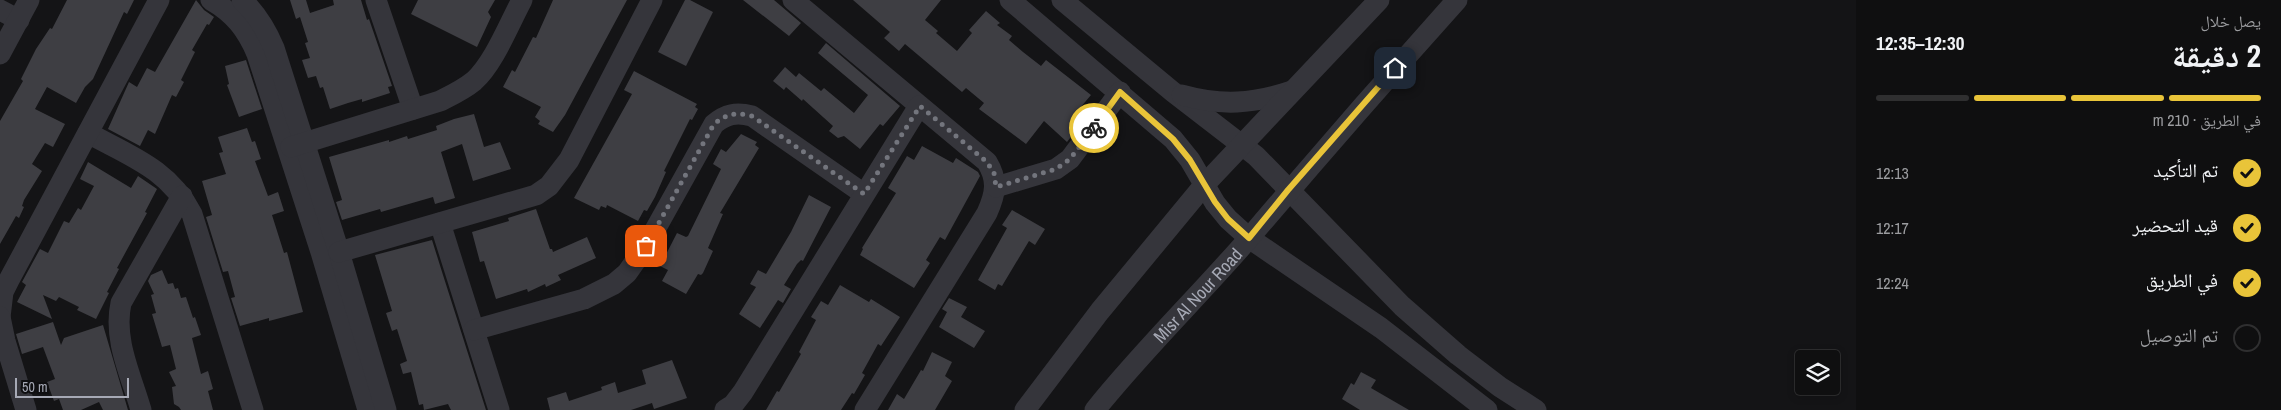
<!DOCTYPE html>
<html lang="ar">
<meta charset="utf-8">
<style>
body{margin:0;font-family:"Archivo Narrow","Noto Naskh Arabic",sans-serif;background:#1d1d1e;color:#f1f3f6;direction:rtl;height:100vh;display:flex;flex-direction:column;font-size:19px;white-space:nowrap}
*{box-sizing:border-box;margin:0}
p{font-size:16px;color:#9b9c9f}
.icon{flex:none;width:28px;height:28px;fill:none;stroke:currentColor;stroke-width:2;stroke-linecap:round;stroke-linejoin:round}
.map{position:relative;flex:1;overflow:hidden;direction:ltr}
.sheet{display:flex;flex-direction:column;background:#0f0f10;width:425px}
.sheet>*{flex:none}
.controls{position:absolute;left:1795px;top:350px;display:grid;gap:10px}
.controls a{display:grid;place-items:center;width:45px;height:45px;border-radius:5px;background:#0f0f10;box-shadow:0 2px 8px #0003,0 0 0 1px #2f2f30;font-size:25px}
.scale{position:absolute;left:15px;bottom:12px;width:114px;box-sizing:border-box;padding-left:5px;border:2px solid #a6a9b5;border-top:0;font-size:14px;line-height:18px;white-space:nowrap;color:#a6a9b5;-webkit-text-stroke:4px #0f0f11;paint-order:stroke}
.pin{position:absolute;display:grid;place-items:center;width:42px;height:42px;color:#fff;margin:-21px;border-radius:10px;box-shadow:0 2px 8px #0006}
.courier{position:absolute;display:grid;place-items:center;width:50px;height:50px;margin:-25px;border:4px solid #e9c439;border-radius:50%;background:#fff;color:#222;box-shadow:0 1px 6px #0007}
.headline em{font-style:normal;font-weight:700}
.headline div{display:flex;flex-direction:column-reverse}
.headline{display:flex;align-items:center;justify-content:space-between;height:85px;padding:0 20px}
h1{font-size:32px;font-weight:700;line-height:38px}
.bar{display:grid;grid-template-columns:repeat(4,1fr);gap:8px 5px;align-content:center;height:60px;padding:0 20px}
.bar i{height:6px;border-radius:4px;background:#2f2f30}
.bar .active{background:#e9c439}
.bar p{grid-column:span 4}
ol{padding:0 20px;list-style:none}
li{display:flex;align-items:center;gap:15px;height:55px}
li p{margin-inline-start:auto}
li .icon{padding:5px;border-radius:50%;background:#e9c439;color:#111;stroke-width:4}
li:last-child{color:#9b9c9f}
li i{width:28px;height:28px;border:2px solid #2f2f30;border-radius:50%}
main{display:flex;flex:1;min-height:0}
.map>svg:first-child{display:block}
.building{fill:#3e3e43}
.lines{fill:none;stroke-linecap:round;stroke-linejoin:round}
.minor{stroke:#35353b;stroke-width:21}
.done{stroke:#73757d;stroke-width:5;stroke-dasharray:0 9}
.route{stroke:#e9c439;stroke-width:6}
.labels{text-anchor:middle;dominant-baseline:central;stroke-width:4.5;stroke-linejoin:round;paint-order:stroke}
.street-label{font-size:18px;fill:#a6a9b5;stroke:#0f0f11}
</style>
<main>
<section class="sheet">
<div class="headline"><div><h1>2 دقيقة</h1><p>يصل خلال</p></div><em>12:30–12:35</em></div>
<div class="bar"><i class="active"></i><i class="active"></i><i class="active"></i><i></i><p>في الطريق · 210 m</p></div>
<ol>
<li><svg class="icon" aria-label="check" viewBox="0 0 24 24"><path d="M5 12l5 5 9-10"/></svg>تم التأكيد<p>12:13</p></li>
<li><svg class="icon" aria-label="check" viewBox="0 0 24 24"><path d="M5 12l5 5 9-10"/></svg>قيد التحضير<p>12:17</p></li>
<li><svg class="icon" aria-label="check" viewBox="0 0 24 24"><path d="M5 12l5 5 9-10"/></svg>في الطريق<p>12:24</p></li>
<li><i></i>تم التوصيل</li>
</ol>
</section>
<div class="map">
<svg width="1856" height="410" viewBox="0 0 1856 410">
<rect width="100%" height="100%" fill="#141416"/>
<path class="building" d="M67 0H134L127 14 124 12 93 79 85 87 76 103 47 87 35 109 65 124 53 147 45 143 32 164 42 171 24 200 22 206 24 207 19 218 16 216 0 244V121L23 81 21 79 36 49 50 28 52 29Z
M196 0 204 10 214 17 209 25 207 24 192 50 195 52 181 80 184 82 176 97 172 95 155 134 148 130 140 146 108 129 129 82 137 87 147 68 155 72Z
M290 0H306L310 13 334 5 333 0H361L367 20 369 19 392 86 388 87 390 93 362 102V99L348 103 330 109 323 87 320 88 316 76 308 78 302 60 310 58 305 43 308 42 300 17 296 19Z
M418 0H495L488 12 491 17 477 47 411 14Z
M553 0H627L565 115 553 132 538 124 540 121 535 117 541 107 503 87 512 70 515 72 533 37 536 38Z
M685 0H690L713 12 686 66 658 52Z
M743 0H774L801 23 789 36Z
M853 0H941L925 20 938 31 936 33 957 51 972 33 969 30 986 11 1000 23 997 25 1012 36 1009 40 1023 52 1041 66 1046 60 1091 95 1080 108 1087 113V116L1067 142 1044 121 1026 144 979 109 984 103 966 88 962 92 905 44 899 51 884 38 890 32Z
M826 43 900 106 883 126 880 124 860 149 844 136 838 138 829 131 833 126 803 99 802 101 786 87 784 90 773 81 785 67 796 77 799 73 821 91 824 88 854 113 868 95 818 53Z
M246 60 262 109 239 117 227 85 229 84 225 66Z
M634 71 697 104 695 107 698 109 692 120 690 119 664 171 666 172 655 197 647 211 644 210 638 221 607 205 606 208 601 206 599 210 574 198 632 94 624 90Z
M474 114 484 147 500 142 511 169 473 181 462 144 441 152 455 198 435 204 433 197 381 212 380 209 342 220 336 202 342 200 329 157 389 140V142L407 136 408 139 437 130 436 126 454 119Z
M247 128 252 142 255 141 261 159 255 161 268 196 278 192 284 211 272 215 284 253 287 252 303 312 269 321V318L240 326 231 298 235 297 228 271 223 272 206 217 212 215 202 181 226 174 219 153 223 152 218 137Z
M741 134 757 142 755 145 759 148 720 213 723 214 708 248 713 251 703 273 701 275 698 274 686 294 662 281 668 270 660 266 677 233 686 237 688 236 721 169 713 164 721 149 726 152Z
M922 146 953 163 956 158 978 172 980 176 945 240 940 237 926 260 930 263 914 288 860 255 863 249 862 248 896 193 888 188 907 156 914 160Z
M88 162 131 188 138 176 157 189 145 212 147 213 117 268 119 269 107 292 109 293 96 319 77 310 79 307 59 297 56 301 43 295 52 319 17 302 26 285 22 282 40 249 48 253 64 221 69 223 78 208 81 210 94 186 80 179Z
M809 195 831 207 803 261 801 260 797 264 784 285 791 289 783 303 778 300 760 328 739 314 756 287 750 284 758 270 766 274 791 232Z
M536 209 550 249H552L553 252 587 237 596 258 558 275 561 280 546 287 545 284 528 292 527 289 496 299 484 261 480 262 472 232 509 221 508 218Z
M1012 210 1045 229 1035 245 1029 241 1002 286 998 284 995 290 978 280 1007 228 1002 225Z
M432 240 443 275 486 410H451L448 404 424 410 423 404 419 405 411 372 403 374 400 364 407 361 397 329 392 331 386 313 392 311 375 255Z
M162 270 168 284 173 283 175 289 178 288 181 298 186 297 193 318 195 317 201 335 192 338 201 374 208 371 213 389 208 391 213 410H181L179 407 174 404 172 387 176 386 169 372 176 369 170 345 162 347 152 314 156 313 151 295 154 294 148 281 151 275Z
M840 285 869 302 871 299 900 317 881 346 878 344 862 373 865 375 854 394 852 393 841 410H766L777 391 779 392 801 354 799 352 816 320 811 317 821 301 828 305Z
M949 298 967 307 961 317 985 331 974 348 939 327 947 312 942 309Z
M53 322 61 345 64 338 103 325 128 410H103L99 402 81 410H63L59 399 54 401 47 382 55 379 43 347 22 354 16 334Z
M932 352 952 362 945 376 952 381 935 410H888L897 394 904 399 921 370 923 371Z
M672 360 687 398 654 409 652 403 631 410H550L547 398 566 392 569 401 602 390 601 387 615 382 618 393 646 384 642 370Z
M1361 372 1376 380 1371 388 1409 410H1360L1342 399 1351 383 1354 385Z"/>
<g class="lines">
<g class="minor">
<path d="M211 0C234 13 247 30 257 54L321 252 368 410"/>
<path d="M242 0C257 14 266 29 274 48L339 252 386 410"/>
<path d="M376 0 413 109"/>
<path d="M793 0 987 162C998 180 996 193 987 213L865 410"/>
<path d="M1010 0 1173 139 1190 160 1215 203 1228 219 1249 238 1381 328 1487 410"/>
<path d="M1062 0 1173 92 1256 156 1402 306 1458 355 1500 387 1536 410"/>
<path d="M0 10 19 20"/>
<path d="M0 54 29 0"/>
<path d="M1182 95C1221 106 1253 104 1292 91"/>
<path d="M88 133C130 156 169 169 192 214L253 410"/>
<path d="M291 147 440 101C452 95 463 90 474 81 494 63 509 24 522 0"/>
<path d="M996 187 1056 169 1070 159 1120 92"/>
<path d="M440 223 499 410"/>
<path d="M339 252 536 195 549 186 569 160 652 0"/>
<path d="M0 317 3 292 9 280 159 0"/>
<path d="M0 317 5 341 26 410"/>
<path d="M474 330 584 299 614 284 627 273 646 246 714 124C726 114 736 112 752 116L864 194"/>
<path d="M141 410C131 375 113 340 121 303L182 196"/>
<path d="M725 410 733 405 743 392 919 106"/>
<path d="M1025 410 1100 311 1205 184 1379 0"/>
<path id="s1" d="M1095 410C1143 350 1199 296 1250 237 1318 157 1387 78 1457 0"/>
</g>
</g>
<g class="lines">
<path class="done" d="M646 246 714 124C726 114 736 112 752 116L864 194 920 106 987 162 994 173 996 187 1056 169 1070 159 1094 128"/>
<path class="route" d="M1094 128 1120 92 1173 139 1190 160 1215 202 1228 219 1249 238 1288 190 1395 68"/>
</g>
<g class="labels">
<g class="street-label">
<text stroke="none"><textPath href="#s1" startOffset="154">Misr Al Nour Road</textPath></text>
</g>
</g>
</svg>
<div class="controls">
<a><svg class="icon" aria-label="layers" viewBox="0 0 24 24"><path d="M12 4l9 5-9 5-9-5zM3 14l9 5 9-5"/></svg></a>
</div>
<div class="scale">50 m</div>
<div class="pin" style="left:646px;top:246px;background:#ea580c"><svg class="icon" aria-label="bag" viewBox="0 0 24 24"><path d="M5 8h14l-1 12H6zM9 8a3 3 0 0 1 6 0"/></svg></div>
<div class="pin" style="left:1395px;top:68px;background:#1f2937"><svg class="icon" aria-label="home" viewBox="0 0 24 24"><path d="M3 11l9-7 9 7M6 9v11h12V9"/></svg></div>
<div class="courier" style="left:1094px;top:128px"><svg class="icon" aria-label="bike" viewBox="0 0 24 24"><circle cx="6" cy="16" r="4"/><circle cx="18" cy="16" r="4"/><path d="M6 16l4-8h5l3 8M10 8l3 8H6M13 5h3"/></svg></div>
</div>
</main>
